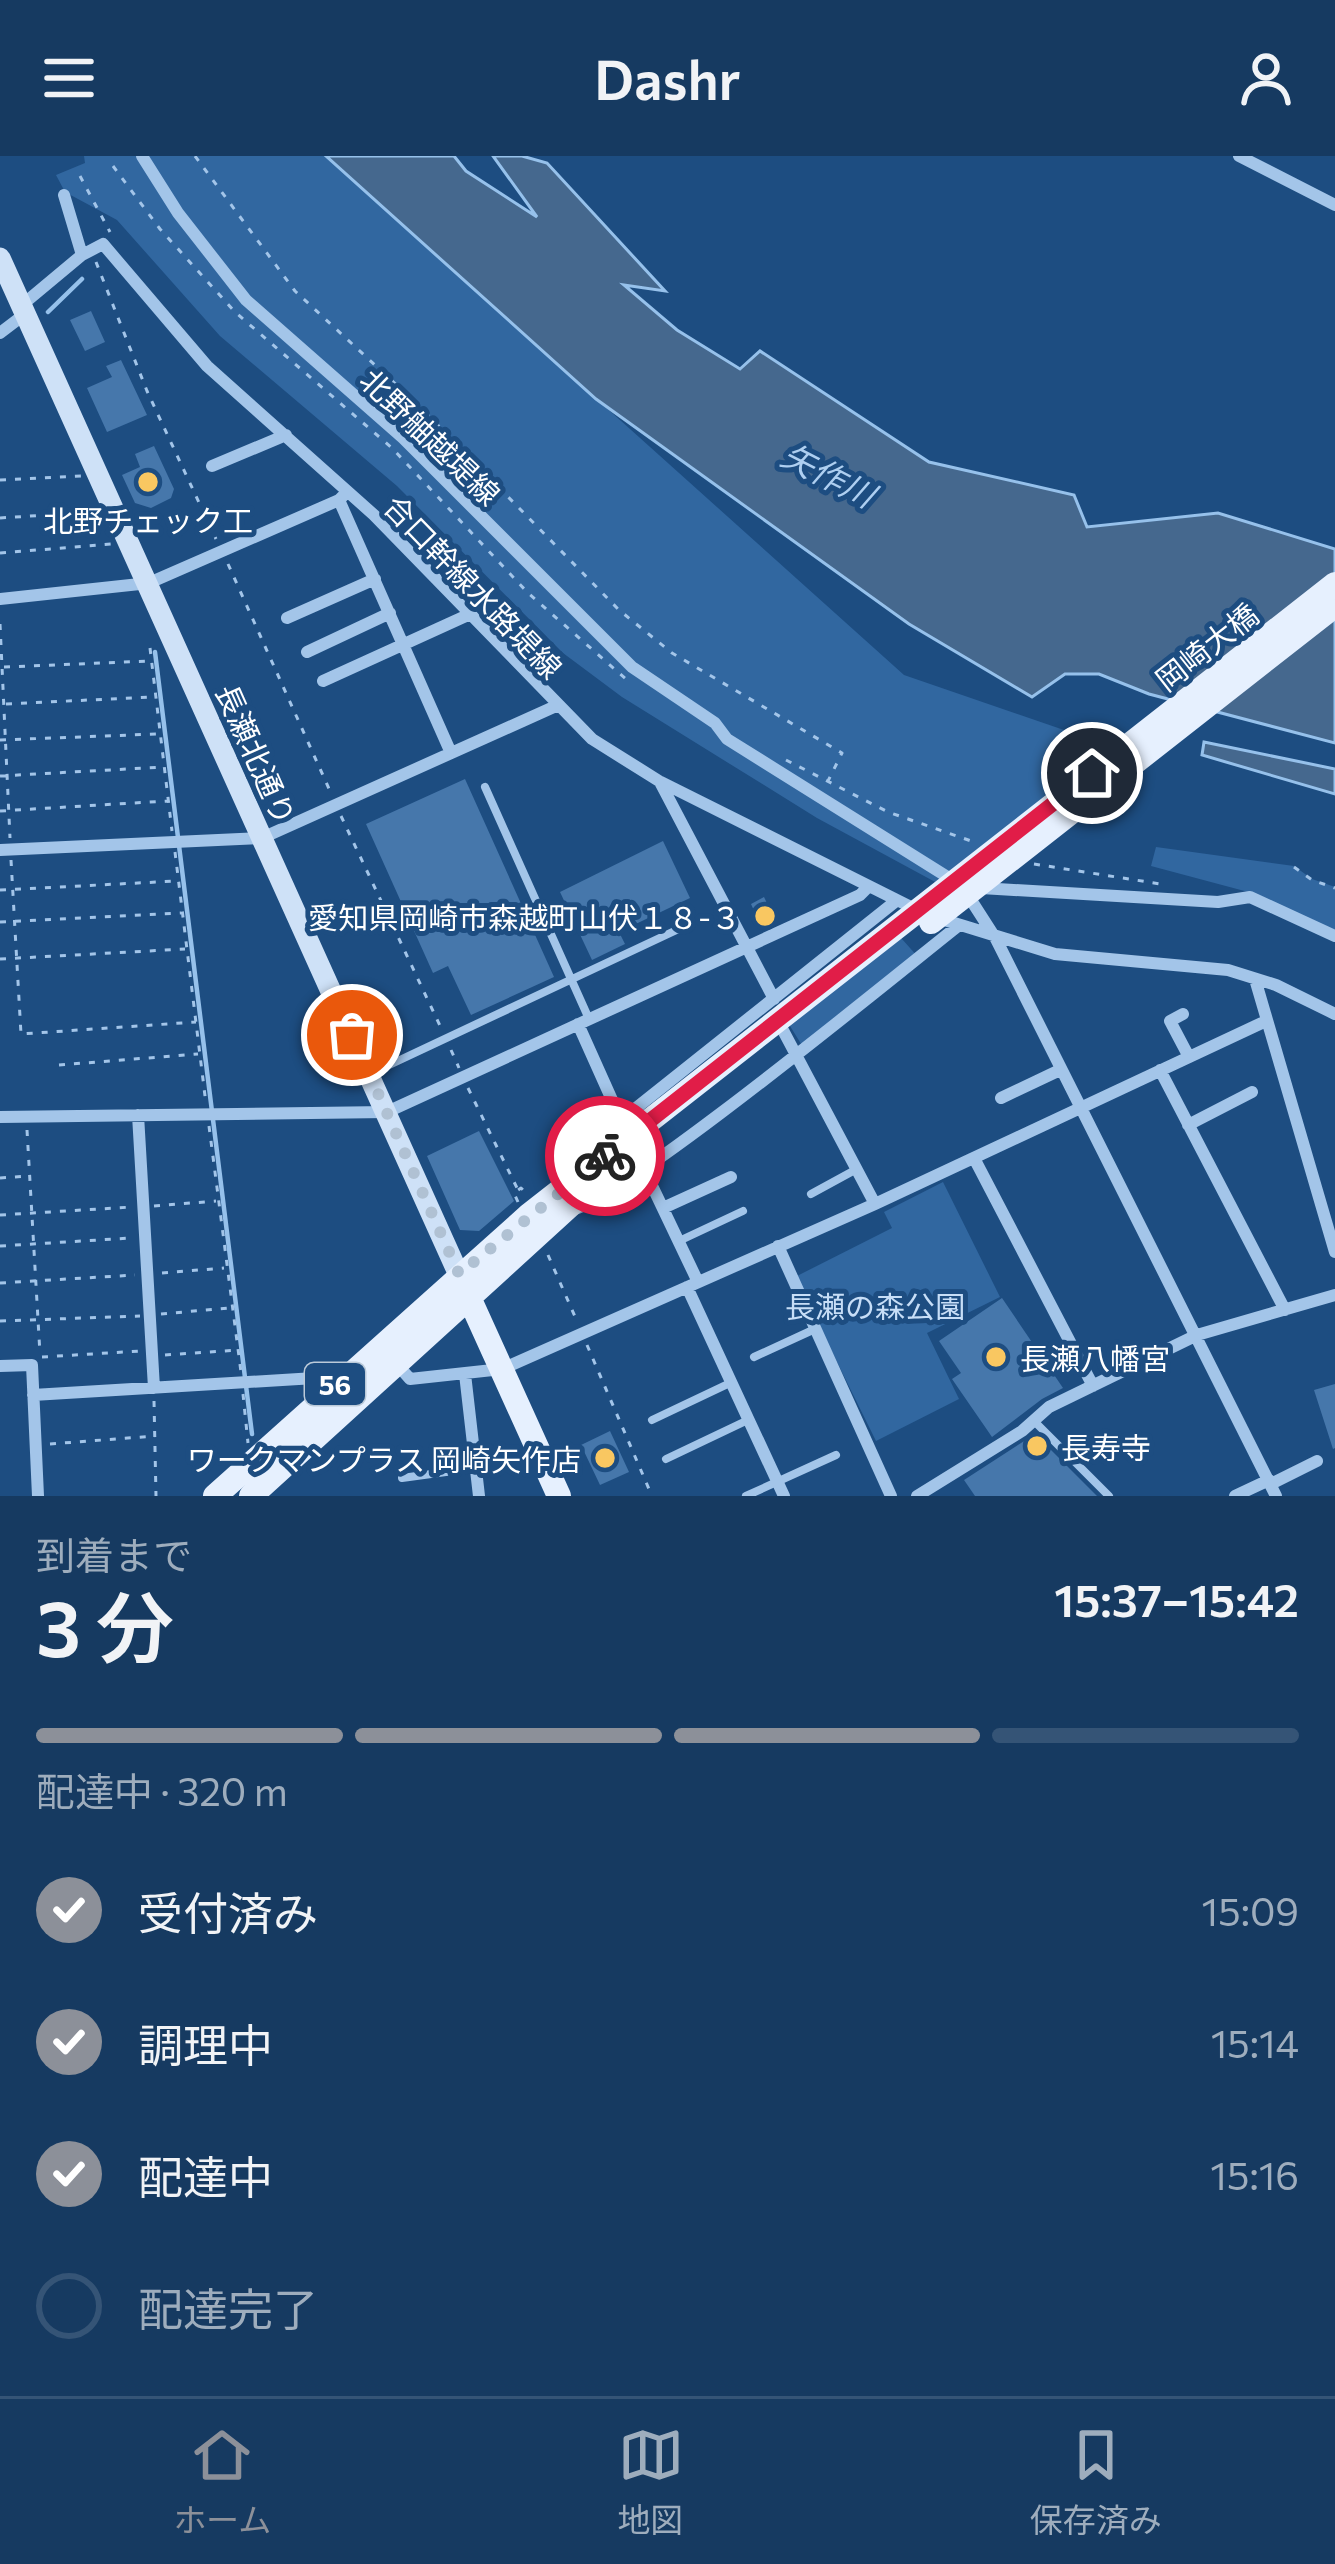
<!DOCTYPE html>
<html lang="ja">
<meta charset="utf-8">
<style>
body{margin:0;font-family:Commissioner,"Noto Sans JP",sans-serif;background:#23456a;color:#f1f3f6;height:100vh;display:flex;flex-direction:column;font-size:45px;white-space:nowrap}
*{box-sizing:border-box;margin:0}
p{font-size:39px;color:#9eadbd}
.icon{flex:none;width:66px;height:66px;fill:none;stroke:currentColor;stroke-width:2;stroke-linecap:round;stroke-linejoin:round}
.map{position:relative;height:1340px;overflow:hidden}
.details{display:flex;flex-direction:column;background:#163a61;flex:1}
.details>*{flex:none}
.pin{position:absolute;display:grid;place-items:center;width:102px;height:102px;color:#fff;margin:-51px;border:6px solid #fff;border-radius:50%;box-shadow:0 3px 12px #0007}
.courier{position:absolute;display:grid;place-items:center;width:120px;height:120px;margin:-60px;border:9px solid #e11d48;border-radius:50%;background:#fff;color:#222;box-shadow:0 3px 15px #0007}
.summary em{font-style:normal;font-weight:600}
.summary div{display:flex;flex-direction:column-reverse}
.summary{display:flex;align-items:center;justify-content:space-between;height:204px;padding:0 36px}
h1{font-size:78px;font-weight:600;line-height:90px}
.bar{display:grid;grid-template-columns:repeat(4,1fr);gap:18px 12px;align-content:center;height:144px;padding:0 36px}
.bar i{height:15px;border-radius:9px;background:#355476}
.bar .current{background:#8c9099}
.bar p{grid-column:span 4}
ol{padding:0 36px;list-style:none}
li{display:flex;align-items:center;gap:36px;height:132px}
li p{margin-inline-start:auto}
li .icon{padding:12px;border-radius:50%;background:#8c9099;color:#fff;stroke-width:4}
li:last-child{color:#9eadbd}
li i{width:66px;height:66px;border:6px solid #355476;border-radius:50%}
header{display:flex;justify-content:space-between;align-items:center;height:156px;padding:0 36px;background:#163a61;font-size:54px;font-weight:600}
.dock{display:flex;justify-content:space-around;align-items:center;height:168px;border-top:3px solid #355476;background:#163a61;font-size:33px;color:#9eadbd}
.dock a{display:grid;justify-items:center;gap:6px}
.dock .current{color:#8c9099}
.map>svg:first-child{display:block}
.green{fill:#3167a0}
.water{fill:#45688e;stroke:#96c1eb;stroke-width:3}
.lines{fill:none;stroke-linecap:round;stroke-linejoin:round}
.stream{stroke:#96c1eb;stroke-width:4.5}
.building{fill:#4677ab}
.path{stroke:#a3c5e9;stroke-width:3;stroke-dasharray:6 9;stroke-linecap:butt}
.lane{stroke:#a3c5e9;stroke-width:8}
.street{stroke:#a3c5e9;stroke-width:12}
.secondary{stroke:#cee1f7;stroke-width:21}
.primary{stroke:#e6f0fe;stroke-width:24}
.done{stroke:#b0c1d3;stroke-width:12;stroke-dasharray:0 21.6}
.route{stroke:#e11d48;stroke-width:15}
.poi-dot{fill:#f9c761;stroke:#1d4d81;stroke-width:4.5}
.labels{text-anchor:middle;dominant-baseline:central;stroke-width:10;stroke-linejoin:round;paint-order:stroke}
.shield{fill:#1d4d81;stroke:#bbcad9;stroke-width:3}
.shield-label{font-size:27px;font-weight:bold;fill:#fff}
.street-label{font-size:30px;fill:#fff;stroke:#1d4d81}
.poi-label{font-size:30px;fill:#fff;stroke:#1d4d81;text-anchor:end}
.park-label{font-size:30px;fill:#c7def7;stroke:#1d4d81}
.water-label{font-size:33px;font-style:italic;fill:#aecff1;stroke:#1d4d81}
</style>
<header><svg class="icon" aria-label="menu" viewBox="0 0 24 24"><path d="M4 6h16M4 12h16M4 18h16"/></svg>Dashr<svg class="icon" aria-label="person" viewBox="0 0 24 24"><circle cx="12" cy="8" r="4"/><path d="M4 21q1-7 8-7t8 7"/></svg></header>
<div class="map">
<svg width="1335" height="1340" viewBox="0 0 1335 1340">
<rect width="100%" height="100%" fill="#1d4d81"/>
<path class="green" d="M84 0H326L904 519 1122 594 950 734 817 662 622 541 563 497 397 330 220 180 117 64 65 36 56 19 85 7Z
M1156 691 1294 710 1312 723 1335 731V776L1252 737 1151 710Z
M886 765 918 801 803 891 777 849Z
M943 1026 1000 1141 927 1177 959 1243 876 1285 795 1121 892 1072 884 1056Z"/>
<path class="water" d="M326 0H454L466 15 537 61 493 0H522L547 7 665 135 624 129 677 174 740 213 760 195 929 306 1074 339 1087 371 1218 357 1335 393V587L1149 538 1099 518H1065L1032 541 909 468 596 243Z
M1204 586 1335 613V638L1202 599Z"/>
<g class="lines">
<path class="stream" d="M48 156 82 123
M155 496 252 1278"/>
</g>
<path class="building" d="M91 155 105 186 85 195 70 164Z
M121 204 147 259 107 276 87 232 112 221 106 210Z
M154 290 174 333 171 342 151 352 135 347 122 319 140 311 135 298Z
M465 623 554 821 471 859 448 810 433 817 366 668Z
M663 685 690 742 619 776 625 788 592 804 560 736Z
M764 741 776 766 762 772 751 748Z
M479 975 514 1045 479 1075 460 1074 427 1000Z
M1002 1142 1063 1232 1042 1243 992 1281 952 1223 961 1217 939 1185Z
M1335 1228V1292L1333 1293 1314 1234Z
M610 1275 629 1316 600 1329 581 1289Z
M1035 1278 1097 1340H975L964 1324Z"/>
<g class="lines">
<path class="path" d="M195 0 295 135 416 247 619 454 672 497 842 597 828 625
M113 10 160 73 235 156 392 292 528 437 627 524
M80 20 110 76
M96 106 147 235 216 383
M401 262 416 248
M0 324 82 320
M0 362 94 356
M0 397 112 388
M228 408 330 635
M0 468 10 682
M150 492 172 675
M4 511 149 505
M6 548 152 541
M0 584 157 578
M786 604 888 656 974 686
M0 620 163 611
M0 655 167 645
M341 660 442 874
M175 696 206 948
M11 704 21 878 196 866
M1034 708 1167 729
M1294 711 1312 724 1335 732
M0 734 177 725
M0 766 181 757
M0 803 185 793
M451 894 459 912
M59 909 198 898
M468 932 518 1034
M209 970 241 1216
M27 974 40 1198
M0 1022 28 1020
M518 1046 514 1037 521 1032 527 1038
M154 1050 216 1045
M0 1059 132 1051
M0 1090 131 1082
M548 1099 576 1163
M162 1117 224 1112
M0 1127 135 1119
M161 1158 229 1152
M0 1165 140 1160
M587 1189 652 1340
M165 1199 238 1194
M42 1201 140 1195
M243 1238 248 1287
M154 1245 156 1340
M50 1288 155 1280"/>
<path class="lane" d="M485 631 589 863
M370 918 683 771
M811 1038 855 1014
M679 1085 743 1055
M754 1201 815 1173
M652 1264 730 1227
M1034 1265 1109 1340
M666 1303 748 1264
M402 1322 475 1312
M746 1340 836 1299"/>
<path class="street" d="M142 0 178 57 246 144 403 282 632 511 715 567 727 583 962 730 996 783 1276 1340
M1239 0 1335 49
M64 39 82 99
M22 149 82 99 103 88 207 210 374 359 592 583 659 625 919 755
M0 177 25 158
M212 310 286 279
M339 344 451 597
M0 443 149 427 339 344 347 336
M287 462 375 423
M307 496 390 457
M323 525 468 459
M660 626 774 843
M0 694 262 682 556 550
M981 732 1218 746 1250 741 1335 780
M938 762 1055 798 1228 814 1276 829 1335 858
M1255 823 1335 1096
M1183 858 1170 865 1189 901
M777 863 875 1048
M578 868 621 964
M1160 914 1285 1154
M1001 942 1060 914
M138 959 154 1232
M0 961 387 956 860 739 868 731
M1188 969 1252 936
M974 1002 1093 1230
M645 1015 698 1126
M560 1021 621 964 896 745
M663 1052 731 1021
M569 1054C606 1058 907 810 958 770
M778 1090 891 1340
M687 1131 784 1340
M396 1207 410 1223 502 1213 875 1048 1266 865
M0 1210 32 1209 38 1340
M465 1218 479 1340
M33 1239 315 1222 334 1229
M1271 1328 1317 1305
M917 1340 1022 1275 1049 1251 1197 1179 1335 1139
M1235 1340 1269 1324"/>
<path class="secondary" d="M0 102 459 1119"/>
<path class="primary" d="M931 766 1333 451
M462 1126 559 1340
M215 1340 529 1059 1335 428
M251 1340 586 1035"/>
</g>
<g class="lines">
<path class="done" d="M352 879 459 1118 605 1000"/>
<path class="route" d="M605 1000 1092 617"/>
</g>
<g class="poi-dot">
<circle cx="148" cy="326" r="12"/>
<circle cx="765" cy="760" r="12"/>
<circle cx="996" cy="1201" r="12"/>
<circle cx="1037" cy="1290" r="12"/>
<circle cx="605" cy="1302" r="12"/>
</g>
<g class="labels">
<rect class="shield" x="305" y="1207" width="60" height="42" rx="9"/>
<g class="shield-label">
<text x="335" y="1228">56</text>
</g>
<g class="street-label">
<text transform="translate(431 280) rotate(44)">北野舳越堤線</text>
<text transform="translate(474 430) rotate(46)">合口幹線水路堤線</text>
<text transform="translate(1206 490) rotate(-38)">岡崎大橋</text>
<text transform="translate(257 598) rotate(66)">長瀬北通り</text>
</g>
<g class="poi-label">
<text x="148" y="363" text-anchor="middle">北野チェック工</text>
<text x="741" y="760">愛知県岡崎市森越町山伏１８‐３</text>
<text x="1020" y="1201" text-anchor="start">長瀬八幡宮</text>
<text x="1061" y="1290" text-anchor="start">長寿寺</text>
<text x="581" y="1302">ワークマンプラス 岡崎矢作店</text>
</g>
<g class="park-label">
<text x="875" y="1149">長瀬の森公園</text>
</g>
<g class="water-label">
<text transform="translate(829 318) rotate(27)">矢作川</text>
</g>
</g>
</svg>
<div class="pin" style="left:352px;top:879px;background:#ea580c"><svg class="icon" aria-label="bag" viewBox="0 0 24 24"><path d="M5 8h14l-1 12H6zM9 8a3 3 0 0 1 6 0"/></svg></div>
<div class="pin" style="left:1092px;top:617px;background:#1f2937"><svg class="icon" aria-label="home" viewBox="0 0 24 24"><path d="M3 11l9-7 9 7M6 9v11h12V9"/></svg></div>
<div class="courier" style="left:605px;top:1000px"><svg class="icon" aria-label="bike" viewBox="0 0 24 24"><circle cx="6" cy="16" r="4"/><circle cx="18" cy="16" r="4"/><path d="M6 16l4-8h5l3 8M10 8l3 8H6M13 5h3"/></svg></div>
</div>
<section class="details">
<div class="summary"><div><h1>3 分</h1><p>到着まで</p></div><em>15:37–15:42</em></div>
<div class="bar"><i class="current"></i><i class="current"></i><i class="current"></i><i></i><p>配達中 · 320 m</p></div>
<ol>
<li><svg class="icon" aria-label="check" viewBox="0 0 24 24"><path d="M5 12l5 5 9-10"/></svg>受付済み<p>15:09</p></li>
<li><svg class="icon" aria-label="check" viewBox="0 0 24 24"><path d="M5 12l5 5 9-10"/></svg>調理中<p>15:14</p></li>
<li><svg class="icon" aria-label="check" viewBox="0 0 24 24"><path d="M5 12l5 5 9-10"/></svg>配達中<p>15:16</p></li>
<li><i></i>配達完了</li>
</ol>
</section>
<nav class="dock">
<a class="current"><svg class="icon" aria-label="home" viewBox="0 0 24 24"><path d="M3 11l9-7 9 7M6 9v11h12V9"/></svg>ホーム</a>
<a><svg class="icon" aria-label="map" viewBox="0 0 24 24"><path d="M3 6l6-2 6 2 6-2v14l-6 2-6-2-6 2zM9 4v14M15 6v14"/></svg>地図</a>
<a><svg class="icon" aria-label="saved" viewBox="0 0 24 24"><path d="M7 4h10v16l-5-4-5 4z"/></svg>保存済み</a>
</nav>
